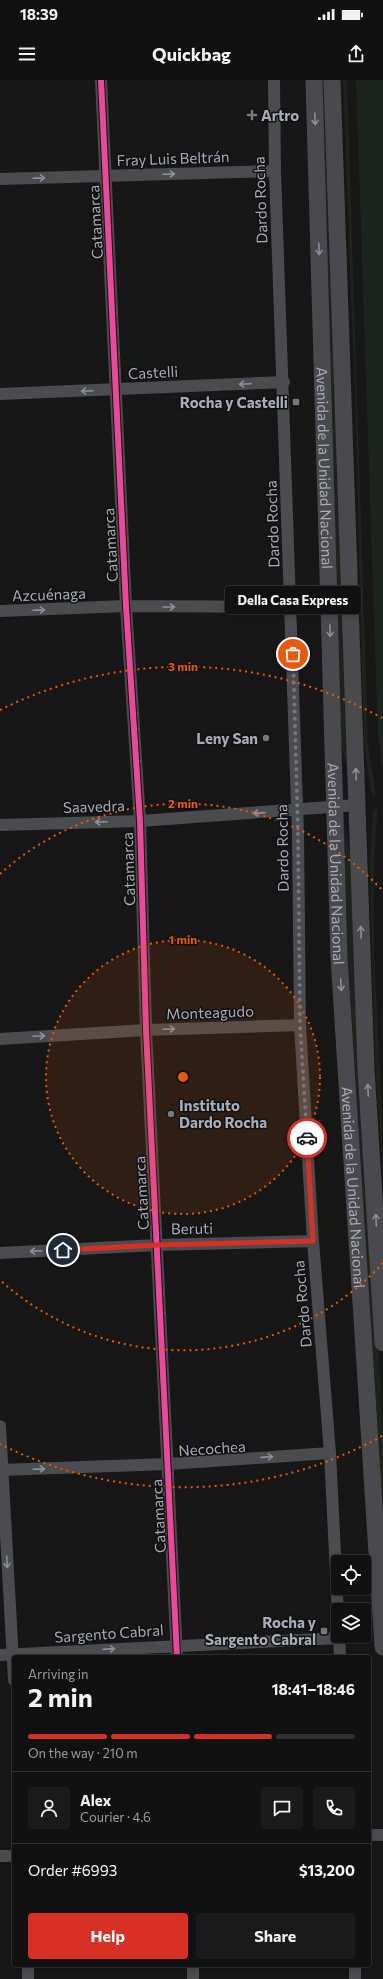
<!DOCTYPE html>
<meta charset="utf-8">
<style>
body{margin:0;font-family:Commissioner,sans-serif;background:#1a1a1a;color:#f1f3f6;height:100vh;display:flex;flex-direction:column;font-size:15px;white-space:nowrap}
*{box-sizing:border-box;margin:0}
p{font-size:13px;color:#9c9d9f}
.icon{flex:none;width:22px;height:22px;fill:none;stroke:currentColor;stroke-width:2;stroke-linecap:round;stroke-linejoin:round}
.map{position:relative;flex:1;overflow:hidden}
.side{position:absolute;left:12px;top:1575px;width:359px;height:312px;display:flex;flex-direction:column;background:#111;border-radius:4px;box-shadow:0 2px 6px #0003,0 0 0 1px #303131}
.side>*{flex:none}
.controls{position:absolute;left:331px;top:1475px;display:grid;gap:8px}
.controls a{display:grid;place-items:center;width:40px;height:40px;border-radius:4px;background:#111;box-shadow:0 2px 6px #0003,0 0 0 1px #303131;font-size:20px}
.pin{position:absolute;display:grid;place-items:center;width:34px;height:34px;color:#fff;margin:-17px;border:2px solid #fff;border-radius:50%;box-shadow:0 1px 4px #0007}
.courier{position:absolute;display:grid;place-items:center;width:40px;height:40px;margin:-20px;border:3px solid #d93025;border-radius:50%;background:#fff;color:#222;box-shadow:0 1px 5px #0007}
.bubble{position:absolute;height:28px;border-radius:4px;background:#111;box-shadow:0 2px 6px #0003,0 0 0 1px #303131;font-size:13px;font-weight:700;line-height:28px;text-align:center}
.summary em{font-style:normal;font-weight:700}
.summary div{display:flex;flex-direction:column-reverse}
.summary{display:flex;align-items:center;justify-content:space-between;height:68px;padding:0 16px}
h1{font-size:26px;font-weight:700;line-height:30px}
.bar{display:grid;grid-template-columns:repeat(4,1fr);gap:6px 4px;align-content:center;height:48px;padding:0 16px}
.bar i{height:5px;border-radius:3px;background:#303131}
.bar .selected{background:#d93025}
.bar p{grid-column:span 4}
.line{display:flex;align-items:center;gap:10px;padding:0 16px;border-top:1px solid #303131}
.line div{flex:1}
.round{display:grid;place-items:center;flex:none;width:42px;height:42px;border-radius:4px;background:#1a1a1a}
.cta{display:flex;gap:8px;margin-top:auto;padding:8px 16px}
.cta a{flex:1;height:46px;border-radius:4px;background:#d93025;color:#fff;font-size:16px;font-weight:700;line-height:46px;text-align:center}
.cta a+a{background:#1a1a1a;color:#f1f3f6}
.status{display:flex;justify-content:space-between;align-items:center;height:28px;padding:0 20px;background:#111;direction:ltr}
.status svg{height:11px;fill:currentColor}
header{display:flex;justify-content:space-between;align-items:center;height:52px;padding:0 16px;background:#111;font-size:18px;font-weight:700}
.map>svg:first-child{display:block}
.green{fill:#1d241e}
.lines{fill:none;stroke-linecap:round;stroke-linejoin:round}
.minor{stroke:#4b4c50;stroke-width:12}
.secondary{stroke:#4a4a4e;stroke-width:17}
.cycleway-casing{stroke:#111113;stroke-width:8}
.cycleway{stroke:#ed469a;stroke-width:6}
.oneway{stroke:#8c8f98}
.oneway2{stroke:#8c9099}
.done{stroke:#757880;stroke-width:4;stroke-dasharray:0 7.2}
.route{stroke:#d93025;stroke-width:5}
.ring{fill:none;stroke:#e8590c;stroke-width:2;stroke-dasharray:2 4}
.poi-dot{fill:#757880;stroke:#111113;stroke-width:1.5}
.labels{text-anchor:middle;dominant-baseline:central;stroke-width:3;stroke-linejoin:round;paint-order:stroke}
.poi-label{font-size:15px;font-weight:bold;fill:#a8adb8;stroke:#111113;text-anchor:end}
.street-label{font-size:15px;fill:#a8adb8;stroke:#111113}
.centre{fill:#e8590c;stroke:#111113;stroke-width:2}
.ring-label{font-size:12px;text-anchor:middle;font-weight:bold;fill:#e8590c;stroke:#111113;stroke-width:3;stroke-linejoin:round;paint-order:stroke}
</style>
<div class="status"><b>18:39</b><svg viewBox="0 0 49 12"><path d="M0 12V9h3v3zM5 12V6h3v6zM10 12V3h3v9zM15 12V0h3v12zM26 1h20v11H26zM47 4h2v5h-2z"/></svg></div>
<header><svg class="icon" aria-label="menu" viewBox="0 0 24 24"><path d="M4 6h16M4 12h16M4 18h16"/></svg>Quickbag<svg class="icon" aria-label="share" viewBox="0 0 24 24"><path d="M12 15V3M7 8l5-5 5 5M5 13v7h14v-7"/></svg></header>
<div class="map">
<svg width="383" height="1899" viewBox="0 0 383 1899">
<rect width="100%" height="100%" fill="#171717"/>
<path class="green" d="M319 0H327L349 691 347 690 340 657Z
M343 0H347L368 663 376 716H372L364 662 355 318Z
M356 0H383V689L378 657Z
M373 729H377V735C367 855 383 977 383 1098L376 995 371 845 370 781Z
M346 750 352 789 383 1354V1516C368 1262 349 1007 344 751Z"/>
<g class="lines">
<path class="minor" d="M101 0 126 526 140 741 146 950 177 1577
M274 0 275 91 298 753 300 945 313 1161 330 1373 338 1534
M0 99 275 91
M0 314 284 302
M0 531 126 526 292 527
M0 745 140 741 357 725
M0 959 146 950 300 945
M0 1173 157 1165 313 1161
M0 1346 14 1600
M0 1390 168 1384 330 1373
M339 1556 340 1577
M0 1575 339 1558
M369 1755H383
M0 1776H14
M28 1885V1899
M193 1885V1899
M355 1885V1899"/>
<g class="secondary">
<path id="s1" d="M314 0 339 878 383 1567"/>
<path d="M332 0 366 989 383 1263"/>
</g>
<g class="cycleway-casing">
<path id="cycleway" d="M101 0 126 526 140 741 146 950 177 1577"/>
</g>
<use href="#cycleway" class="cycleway"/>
</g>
<defs><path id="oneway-shaft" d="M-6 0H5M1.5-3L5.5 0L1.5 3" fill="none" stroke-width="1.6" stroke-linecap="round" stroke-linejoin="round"/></defs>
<g class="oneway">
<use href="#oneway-shaft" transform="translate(315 39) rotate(88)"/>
<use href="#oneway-shaft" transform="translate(319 169) rotate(88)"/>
<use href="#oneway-shaft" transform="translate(330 551) rotate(88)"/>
<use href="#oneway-shaft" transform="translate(356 694) rotate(-92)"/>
<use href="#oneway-shaft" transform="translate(361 852) rotate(-92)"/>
<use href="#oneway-shaft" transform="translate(341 905) rotate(86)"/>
<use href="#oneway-shaft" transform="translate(368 1010) rotate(-93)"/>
<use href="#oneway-shaft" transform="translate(376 1140) rotate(-93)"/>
</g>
<g class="oneway2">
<use href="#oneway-shaft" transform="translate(169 94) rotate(-2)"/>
<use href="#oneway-shaft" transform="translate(39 98) rotate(-2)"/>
<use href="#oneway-shaft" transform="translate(245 304) rotate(177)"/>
<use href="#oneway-shaft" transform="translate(87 311) rotate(178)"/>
<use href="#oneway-shaft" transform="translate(169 527)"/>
<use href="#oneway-shaft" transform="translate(39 530) rotate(-2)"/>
<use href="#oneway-shaft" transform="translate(259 733) rotate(176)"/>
<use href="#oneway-shaft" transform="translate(101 742) rotate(178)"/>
<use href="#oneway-shaft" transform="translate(169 949) rotate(-2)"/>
<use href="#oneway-shaft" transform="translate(39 956) rotate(-3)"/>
<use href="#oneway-shaft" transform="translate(36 1171) rotate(177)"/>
<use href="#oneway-shaft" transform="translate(267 1377) rotate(-4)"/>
<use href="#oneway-shaft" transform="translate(39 1389) rotate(-2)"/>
<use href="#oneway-shaft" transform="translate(7 1482) rotate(87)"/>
<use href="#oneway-shaft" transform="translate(109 1569) rotate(-4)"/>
</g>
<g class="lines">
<path class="done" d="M293 574 298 753 300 945 307 1058"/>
<path class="route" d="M63 1170 157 1165 313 1161 307 1058"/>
</g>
<circle cx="183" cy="997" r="137" fill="#e8590c" fill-opacity=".12"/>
<g class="ring">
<circle cx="183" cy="997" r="137"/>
<path d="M383 1183A273 273 0 0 1 0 1200M0 794A273 273 0 0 1 383 811"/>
<path d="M382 1356A410 410 0 0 1 0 1364M0 630A410 410 0 0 1 382 638"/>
</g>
<g class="poi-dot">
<path d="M250 29h4v4h4v4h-4v4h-4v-4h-4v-4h4z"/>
<rect x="292" y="318" width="8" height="8" rx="2"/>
<circle cx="266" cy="658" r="4"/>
<circle cx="171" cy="1034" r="4"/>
<rect x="320" y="1547" width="8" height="8" rx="2"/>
</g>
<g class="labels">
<g class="poi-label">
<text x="261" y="35" text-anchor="start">Artro</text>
<text x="288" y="322">Rocha y Castelli</text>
<text x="258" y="658">Leny San</text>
<text x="179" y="1025" text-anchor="start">Instituto<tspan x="179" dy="17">Dardo Rocha</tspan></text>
<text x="316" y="1542">Rocha y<tspan x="316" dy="17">Sargento Cabral</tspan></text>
</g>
<g class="street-label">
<text transform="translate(173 78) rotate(-2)">Fray Luis Beltrán</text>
<text transform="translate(260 120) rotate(-92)">Dardo Rocha</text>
<text transform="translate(95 142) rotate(-93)">Catamarca</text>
<text transform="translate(153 292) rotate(-3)">Castelli</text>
<text stroke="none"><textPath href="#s1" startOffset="388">Avenida de la Unidad Nacional</textPath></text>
<text transform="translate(272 444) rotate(-92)">Dardo Rocha</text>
<text transform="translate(110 465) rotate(-93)">Catamarca</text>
<text transform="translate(49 514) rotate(-2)">Azcuénaga</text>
<text transform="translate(94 726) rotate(-2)">Saavedra</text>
<text transform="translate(282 768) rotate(-91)">Dardo Rocha</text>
<text stroke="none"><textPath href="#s1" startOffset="784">Avenida de la Unidad Nacional</textPath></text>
<text transform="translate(128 789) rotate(-92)">Catamarca</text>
<text transform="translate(210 932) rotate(-2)">Monteagudo</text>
<text stroke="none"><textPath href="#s1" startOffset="1108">Avenida de la Unidad Nacional</textPath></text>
<text transform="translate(141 1113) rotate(-93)">Catamarca</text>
<text transform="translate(192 1148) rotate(-1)">Beruti</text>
<text transform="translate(302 1224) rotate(-95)">Dardo Rocha</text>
<text transform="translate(212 1368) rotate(-4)">Necochea</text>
<text transform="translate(158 1436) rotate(-93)">Catamarca</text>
<text transform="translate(109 1553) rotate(-4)">Sargento Cabral</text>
</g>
</g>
<circle cx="183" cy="997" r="6" class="centre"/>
<g class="ring-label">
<text x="183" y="591">3 min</text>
<text x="183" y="728">2 min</text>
<text x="183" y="864">1 min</text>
</g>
</svg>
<div class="controls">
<a><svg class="icon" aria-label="locate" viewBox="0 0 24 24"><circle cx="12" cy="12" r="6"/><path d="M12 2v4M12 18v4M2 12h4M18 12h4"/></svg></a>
<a><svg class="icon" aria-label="layers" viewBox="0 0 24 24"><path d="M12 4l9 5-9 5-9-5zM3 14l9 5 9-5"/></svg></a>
</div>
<div class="pin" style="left:293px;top:574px;background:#ea580c"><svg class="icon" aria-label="bag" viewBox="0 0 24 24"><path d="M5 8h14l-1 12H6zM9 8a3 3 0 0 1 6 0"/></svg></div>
<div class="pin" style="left:63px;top:1170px;background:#1f2937"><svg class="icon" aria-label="home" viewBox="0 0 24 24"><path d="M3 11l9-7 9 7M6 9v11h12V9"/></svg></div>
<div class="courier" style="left:307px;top:1058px"><svg class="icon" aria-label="car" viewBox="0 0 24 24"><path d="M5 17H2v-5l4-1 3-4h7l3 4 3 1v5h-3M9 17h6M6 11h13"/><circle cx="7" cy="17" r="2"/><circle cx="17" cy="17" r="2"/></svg></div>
<div class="bubble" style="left:225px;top:506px;width:136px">Della Casa Express</div>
<section class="side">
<div class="summary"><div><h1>2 min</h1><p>Arriving in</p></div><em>18:41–18:46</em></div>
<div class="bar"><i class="selected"></i><i class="selected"></i><i class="selected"></i><i></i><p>On the way · 210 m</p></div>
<div class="line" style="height:72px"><a class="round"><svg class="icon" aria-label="person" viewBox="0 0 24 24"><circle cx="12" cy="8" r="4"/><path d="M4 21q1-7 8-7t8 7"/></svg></a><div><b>Alex</b><p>Courier · 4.6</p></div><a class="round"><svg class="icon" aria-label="chat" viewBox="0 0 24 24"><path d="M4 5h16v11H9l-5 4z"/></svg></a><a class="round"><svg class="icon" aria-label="phone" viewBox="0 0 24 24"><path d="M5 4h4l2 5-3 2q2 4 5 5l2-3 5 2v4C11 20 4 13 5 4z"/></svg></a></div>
<div class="line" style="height:52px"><div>Order #6993</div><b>$13,200</b></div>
<div class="cta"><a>Help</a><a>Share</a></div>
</section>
</div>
